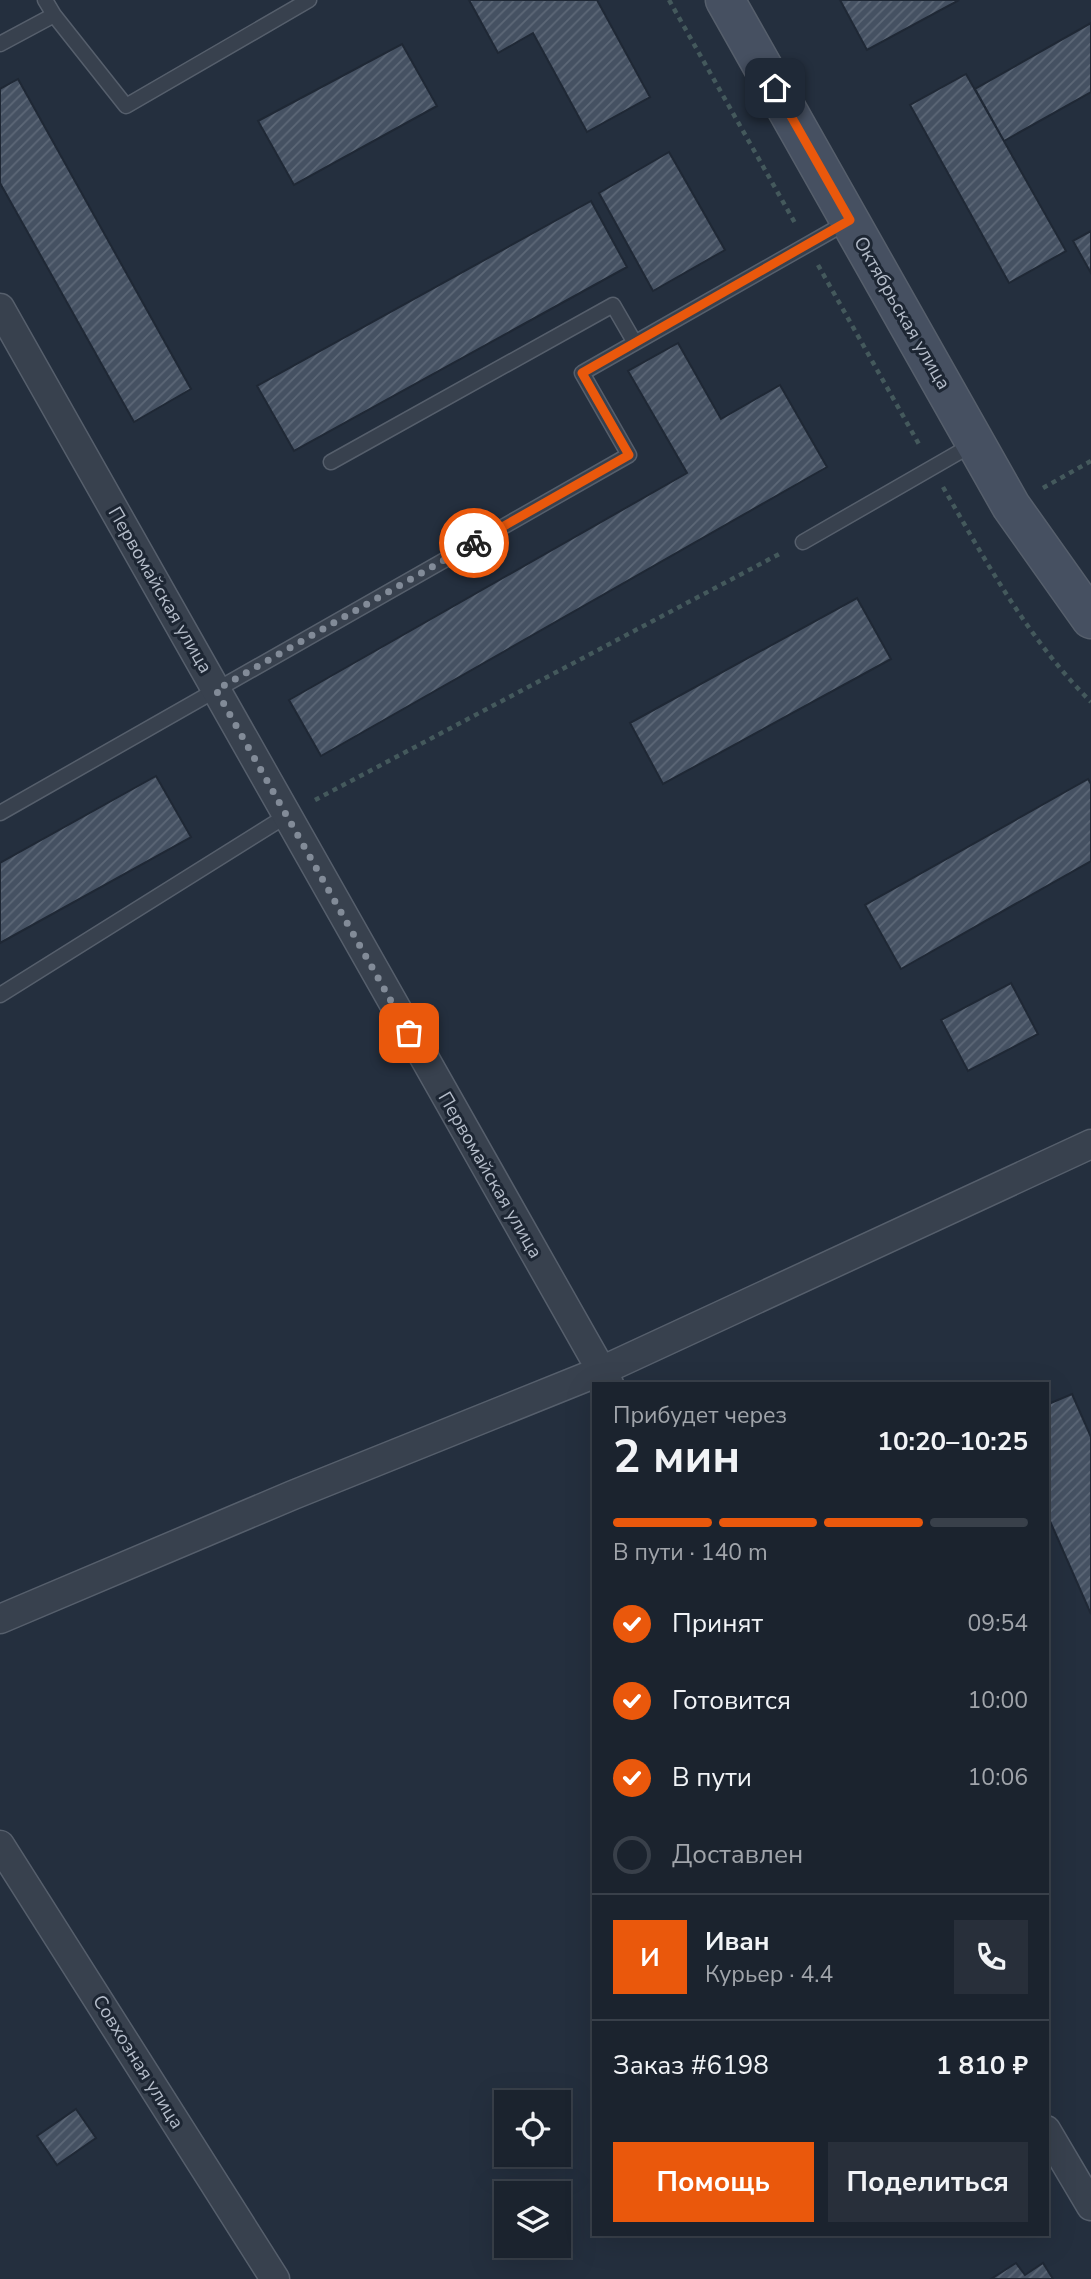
<!DOCTYPE html>
<html lang="ru">
<meta charset="utf-8">
<style>
body{margin:0;font-family:"Nunito Sans",sans-serif;background:#282f3a;color:#f1f3f6;height:100vh;display:flex;flex-direction:column;font-size:26px;white-space:nowrap}
*{box-sizing:border-box;margin:0}
p{font-size:23px;color:#a0a4aa}
.icon{flex:none;width:38px;height:38px;fill:none;stroke:currentColor;stroke-width:2;stroke-linecap:round;stroke-linejoin:round}
.map{position:relative;flex:1;overflow:hidden}
.drawer{position:absolute;left:592px;top:1382px;width:457px;height:854px;display:flex;flex-direction:column;background:#1b232e;border-radius:0px;box-shadow:0 7px 28px #0002,0 0 0 2px #39404a}
.drawer>*{flex:none}
.controls{position:absolute;left:494px;top:2090px;display:grid;gap:14px}
.controls a{display:grid;place-items:center;width:77px;height:77px;border-radius:0px;background:#1b232e;box-shadow:0 7px 28px #0002,0 0 0 2px #39404a;font-size:35px}
.pin{position:absolute;display:grid;place-items:center;width:60px;height:60px;color:#fff;margin:-30px;border-radius:14px;box-shadow:0 4px 10px #0006}
.courier{position:absolute;display:grid;place-items:center;width:70px;height:70px;margin:-35px;border:5px solid #ea580c;border-radius:50%;background:#fff;color:#222;box-shadow:0 2px 9px #0007}
.headline em{font-style:normal;font-weight:700}
.headline div{display:flex;flex-direction:column-reverse}
.headline{display:flex;align-items:center;justify-content:space-between;height:119px;padding:0 21px}
h1{font-size:46px;font-weight:700;line-height:52px}
.bar{display:grid;grid-template-columns:repeat(4,1fr);gap:10px 7px;align-content:center;height:84px;padding:0 21px}
.bar i{height:9px;border-radius:5px;background:#39404a}
.bar .on{background:#ea580c}
.bar p{grid-column:span 4}
.line{display:flex;align-items:center;gap:18px;padding:0 21px;border-top:2px solid #39404a}
.line div{flex:1}
.round{display:grid;place-items:center;flex:none;width:74px;height:74px;border-radius:0px;background:#282f3a}
ol{padding:0 21px;list-style:none}
li{display:flex;align-items:center;gap:21px;height:77px}
li p{margin-inline-start:auto}
li .icon{padding:7px;border-radius:50%;background:#ea580c;color:#fff;stroke-width:4}
li:last-child{color:#a0a4aa}
li i{width:38px;height:38px;border:4px solid #39404a;border-radius:50%}
.action{display:flex;gap:14px;margin-top:auto;padding:14px 21px}
.action a{flex:1;height:80px;border-radius:0px;background:#ea580c;color:#fff;font-size:28px;font-weight:700;line-height:80px;text-align:center}
.action a+a{background:#282f3a;color:#f1f3f6}
.map>svg:first-child{display:block}
.building{fill:url(#building-hatch);stroke:#1f2835;stroke-width:2}
.lines{fill:none;stroke-linecap:round;stroke-linejoin:round}
.service-casing{stroke:#565f6c;stroke-width:17}
.minor-casing{stroke:#565f6c;stroke-width:31}
.secondary-casing{stroke:#565f6c;stroke-width:41}
.path{stroke:#44595c;stroke-width:4.5;stroke-dasharray:5 5;stroke-linecap:butt}
.service{stroke:#38414e;stroke-width:14}
.minor{stroke:#38414e;stroke-width:28}
.secondary{stroke:#465061;stroke-width:38}
.done{stroke:#828b98;stroke-width:7;stroke-dasharray:0 12.6}
.route{stroke:#ea580c;stroke-width:9}
.labels{text-anchor:middle;dominant-baseline:central;stroke-width:6;stroke-linejoin:round;paint-order:stroke}
.street-label{font-size:19px;fill:#b4bcc9;stroke:#1d2633}
</style>
<div class="map">
<svg width="1091" height="2279" viewBox="0 0 1091 2279">
<defs>
<pattern id="building-hatch" width="6" height="6" patternUnits="userSpaceOnUse" patternTransform="scale(1.75)"><rect width="6" height="6" fill="#455162"/><path d="M-1 1l2-2M0 6l6-6M5 7l2-2" fill="none" stroke="#5d6877"/></pattern>
</defs>
<rect width="100%" height="100%" fill="#242f3e"/>
<path class="building" d="M469 0H597L650 97 587 132 533 33 498 53Z
M840 0H959L867 50Z
M1091 23V92L1004 141 975 89Z
M402 44 437 106 294 185 258 121Z
M966 74 1066 251 1009 283 910 105Z
M18 79 191 389 134 422 0 183V89Z
M669 152 725 250 653 291 599 193Z
M591 201 627 267 294 451 257 386Z
M1091 231V273L1073 241Z
M678 343 721 419 780 385 827 467 321 756 289 700 687 473 628 371Z
M857 598 891 659 663 784 630 723Z
M156 776 191 837 0 943V863Z
M1088 779 1091 784V861L901 969 865 905Z
M1011 983 1038 1034 968 1071 941 1020Z
M1072 1394 1091 1437V1614L1046 1512V1405Z
M76 2109 96 2138 57 2165 37 2136Z
M1016 2263 1025 2275 1043 2263 1053 2279H991Z"/>
<g class="lines">
<g class="service-casing">
<path id="service" d="M45 0 54 15 126 106 309 0
M0 44 54 15
M331 462 613 305 635 343
M803 542 975 443
M0 813 629 455 582 373 849 221
M0 995 286 816"/>
</g>
<g class="minor-casing">
<path id="minor" d="M0 308 609 1384
M0 1619 293 1495 601 1371 1091 1144
M0 1845 275 2279
M1046 2130 1091 2206"/>
</g>
<g class="secondary-casing">
<path id="secondary" d="M725 0 1011 506 1091 619"/>
</g>
<path class="path" d="M669 0 795 223
M818 265 920 446
M943 487C986 562 1029 640 1091 702
M1043 488 1091 461
M315 800 783 552"/>
<use href="#service" class="service"/>
<use href="#minor" class="minor"/>
<use href="#secondary" class="secondary"/>
</g>
<g class="lines">
<path class="done" d="M409 1033 216 690 474 543"/>
<path class="route" d="M474 543 629 455 582 373 850 220 775 88"/>
</g>
<g class="labels">
<g class="street-label">
<text transform="translate(902 313) rotate(60)">Октябрьская улица</text>
<text transform="translate(160 590) rotate(60)">Первомайская улица</text>
<text transform="translate(490 1175) rotate(60)">Первомайская улица</text>
<text transform="translate(138 2062) rotate(58)">Совхозная улица</text>
</g>
</g>
</svg>
<div class="controls">
<a><svg class="icon" aria-label="locate" viewBox="0 0 24 24"><circle cx="12" cy="12" r="6"/><path d="M12 2v4M12 18v4M2 12h4M18 12h4"/></svg></a>
<a><svg class="icon" aria-label="layers" viewBox="0 0 24 24"><path d="M12 4l9 5-9 5-9-5zM3 14l9 5 9-5"/></svg></a>
</div>
<div class="pin" style="left:409px;top:1033px;background:#ea580c"><svg class="icon" aria-label="bag" viewBox="0 0 24 24"><path d="M5 8h14l-1 12H6zM9 8a3 3 0 0 1 6 0"/></svg></div>
<div class="pin" style="left:775px;top:88px;background:#1f2937"><svg class="icon" aria-label="home" viewBox="0 0 24 24"><path d="M3 11l9-7 9 7M6 9v11h12V9"/></svg></div>
<div class="courier" style="left:474px;top:543px"><svg class="icon" aria-label="bike" viewBox="0 0 24 24"><circle cx="6" cy="16" r="4"/><circle cx="18" cy="16" r="4"/><path d="M6 16l4-8h5l3 8M10 8l3 8H6M13 5h3"/></svg></div>
<section class="drawer">
<div class="headline"><div><h1>2 мин</h1><p>Прибудет через</p></div><em>10:20–10:25</em></div>
<div class="bar"><i class="on"></i><i class="on"></i><i class="on"></i><i></i><p>В пути · 140 m</p></div>
<ol>
<li><svg class="icon" aria-label="check" viewBox="0 0 24 24"><path d="M5 12l5 5 9-10"/></svg>Принят<p>09:54</p></li>
<li><svg class="icon" aria-label="check" viewBox="0 0 24 24"><path d="M5 12l5 5 9-10"/></svg>Готовится<p>10:00</p></li>
<li><svg class="icon" aria-label="check" viewBox="0 0 24 24"><path d="M5 12l5 5 9-10"/></svg>В пути<p>10:06</p></li>
<li><i></i>Доставлен</li>
</ol>
<div class="line" style="height:126px"><b class="round" style="background:#ea580c;color:#fff">И</b><div><b>Иван</b><p>Курьер · 4.4</p></div><a class="round"><svg class="icon" aria-label="phone" viewBox="0 0 24 24"><path d="M5 4h4l2 5-3 2q2 4 5 5l2-3 5 2v4C11 20 4 13 5 4z"/></svg></a></div>
<div class="line" style="height:91px"><div>Заказ #6198</div><b>1 810 ₽</b></div>
<div class="action"><a>Помощь</a><a>Поделиться</a></div>
</section>
</div>
